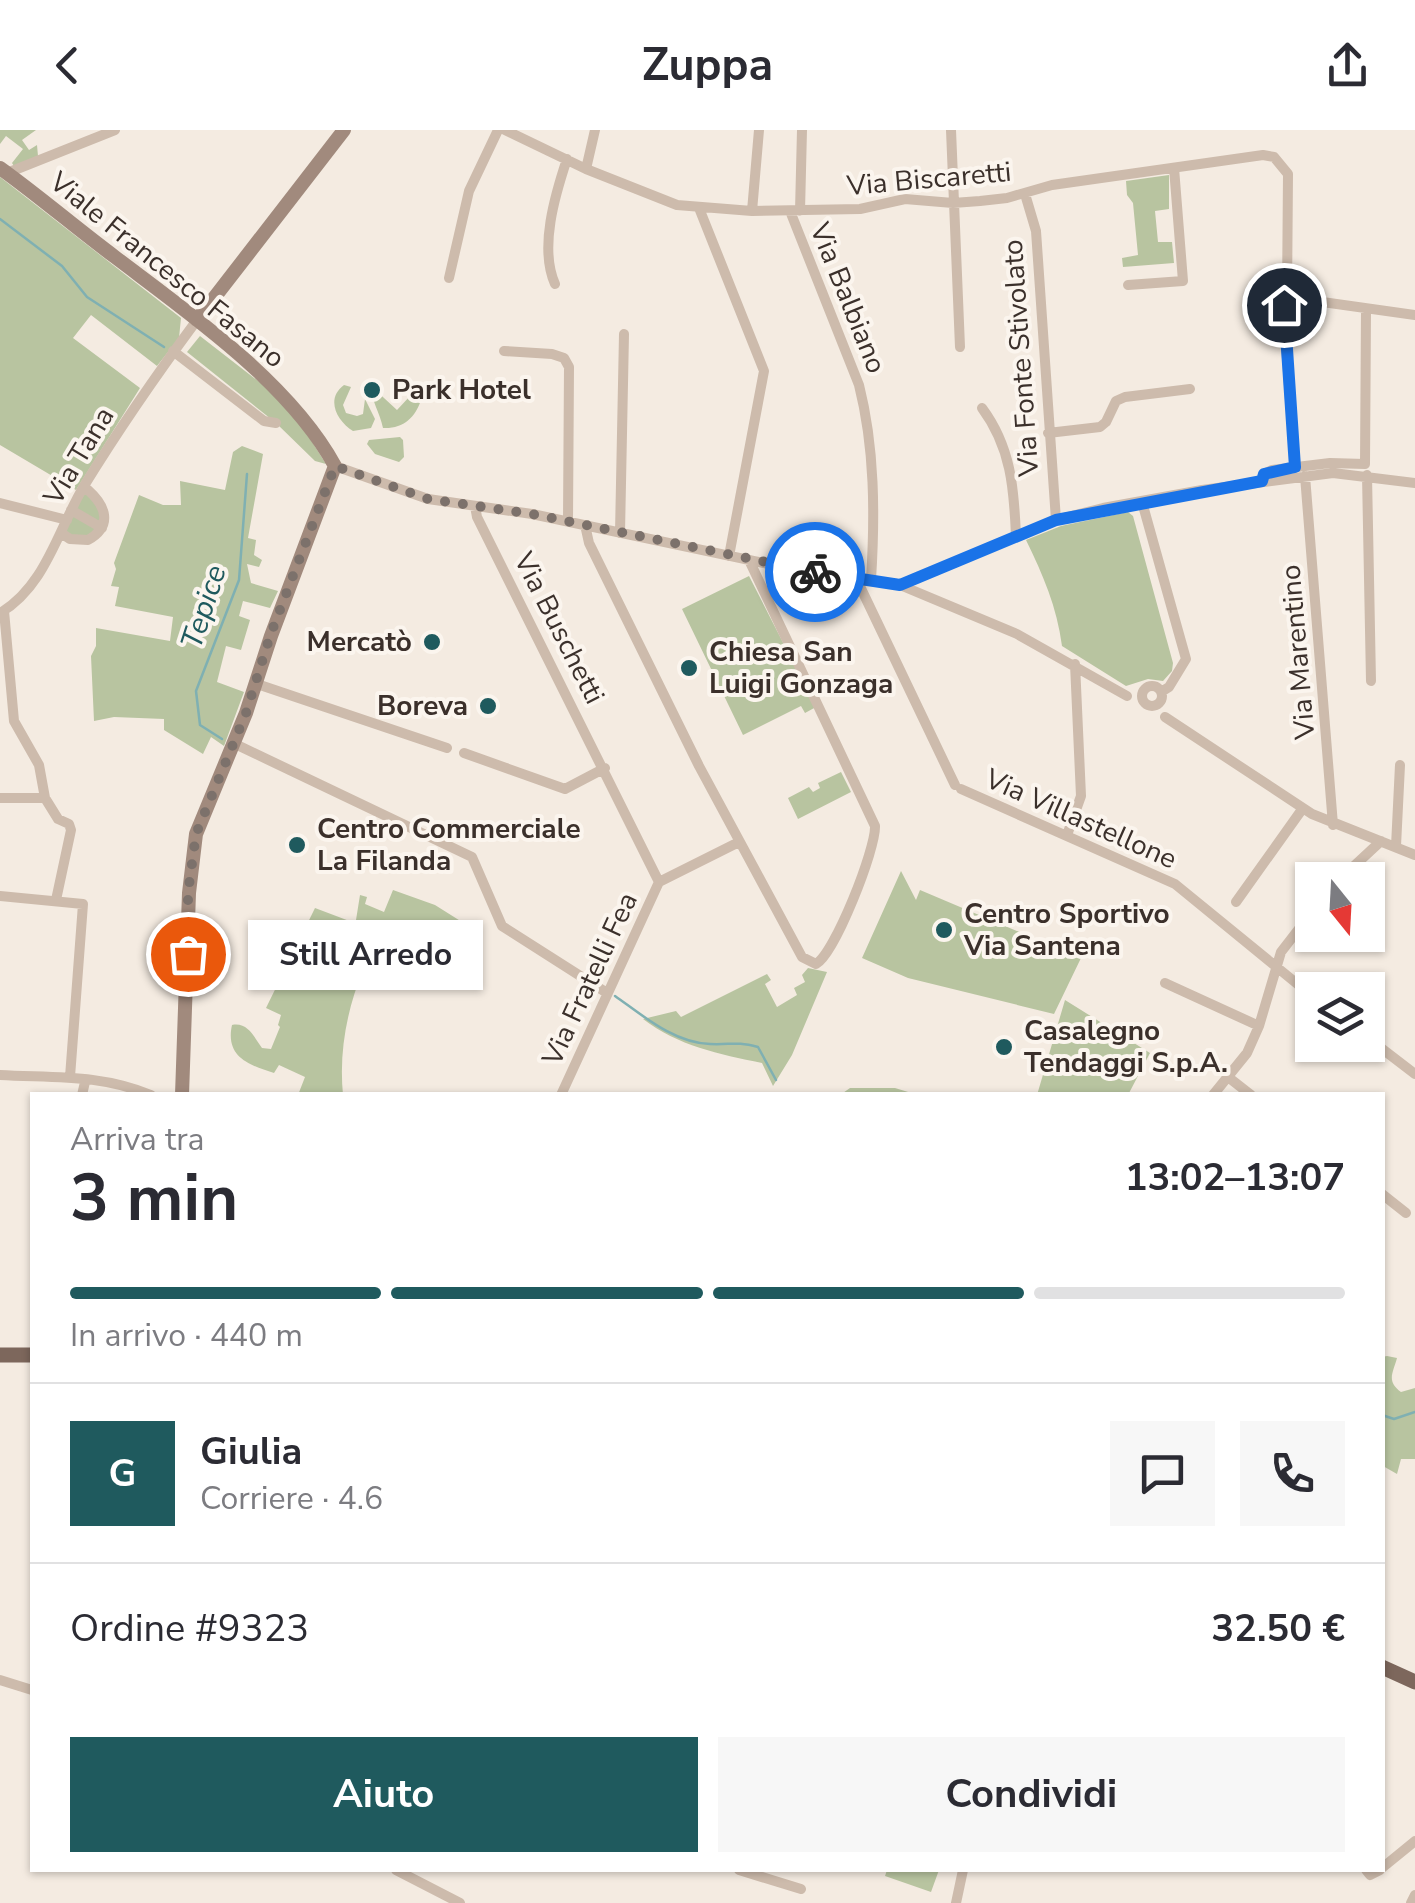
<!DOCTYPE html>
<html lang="it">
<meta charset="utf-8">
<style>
body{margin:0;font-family:"Nunito Sans",sans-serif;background:#f7f7f7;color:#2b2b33;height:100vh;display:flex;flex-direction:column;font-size:38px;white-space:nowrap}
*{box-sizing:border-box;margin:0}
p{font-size:32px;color:#7c7c81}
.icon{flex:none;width:55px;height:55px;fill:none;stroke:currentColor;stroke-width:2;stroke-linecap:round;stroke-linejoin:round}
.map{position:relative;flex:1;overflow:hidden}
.sheet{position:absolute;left:30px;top:962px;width:1355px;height:780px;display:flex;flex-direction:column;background:#fff;border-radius:0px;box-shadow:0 2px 8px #0004}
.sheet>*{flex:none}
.needle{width:65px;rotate:162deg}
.fabs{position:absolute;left:1295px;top:732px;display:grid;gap:20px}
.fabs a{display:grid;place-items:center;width:90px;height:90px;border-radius:0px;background:#fff;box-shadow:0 2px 8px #0004;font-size:50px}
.pin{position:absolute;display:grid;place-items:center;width:85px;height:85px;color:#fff;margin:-42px;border:5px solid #fff;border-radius:50%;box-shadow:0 2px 10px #0007}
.courier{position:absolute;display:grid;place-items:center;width:100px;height:100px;margin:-50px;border:8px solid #1a73e8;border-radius:50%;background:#fff;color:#222;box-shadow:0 2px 12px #0007}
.bubble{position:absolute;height:70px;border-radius:0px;background:#fff;box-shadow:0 2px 8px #0004;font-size:32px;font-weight:700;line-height:70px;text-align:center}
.headline em{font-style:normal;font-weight:700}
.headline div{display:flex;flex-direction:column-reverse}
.headline{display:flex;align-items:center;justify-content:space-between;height:170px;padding:0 40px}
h1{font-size:65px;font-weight:700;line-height:75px}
.bar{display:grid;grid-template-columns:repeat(4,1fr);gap:15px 10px;align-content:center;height:120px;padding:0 40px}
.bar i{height:12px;border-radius:8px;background:#e1e1e2}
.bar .active{background:#1f5a5e}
.bar p{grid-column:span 4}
.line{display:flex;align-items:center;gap:25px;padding:0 40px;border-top:2px solid #e1e1e2}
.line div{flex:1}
.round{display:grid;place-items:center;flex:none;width:105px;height:105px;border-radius:0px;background:#f7f7f7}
.primary-button{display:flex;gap:20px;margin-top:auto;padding:20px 40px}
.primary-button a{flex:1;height:115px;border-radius:0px;background:#1f5a5e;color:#fff;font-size:40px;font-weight:700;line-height:115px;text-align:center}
.primary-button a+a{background:#f7f7f7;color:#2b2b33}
header{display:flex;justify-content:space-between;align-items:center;height:130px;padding:0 40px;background:#fff;font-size:45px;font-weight:700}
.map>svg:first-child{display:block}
.green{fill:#b8c4a0}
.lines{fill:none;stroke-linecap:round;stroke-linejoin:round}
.stream{stroke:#7fb0b2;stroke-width:2.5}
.street{stroke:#cdbbac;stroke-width:10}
.secondary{stroke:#a18a7d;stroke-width:14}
.primary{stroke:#7d675c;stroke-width:15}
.done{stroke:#7c716b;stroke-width:10;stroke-dasharray:0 18}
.route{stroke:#1a73e8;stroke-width:12}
.poi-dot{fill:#1f5a5e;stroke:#fbf5ee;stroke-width:4}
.labels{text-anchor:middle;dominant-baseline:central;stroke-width:8;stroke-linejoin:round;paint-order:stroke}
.street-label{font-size:28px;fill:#3b302b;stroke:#fbf5ee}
.poi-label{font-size:28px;font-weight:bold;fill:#3b302b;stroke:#fbf5ee;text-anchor:start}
.water-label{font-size:30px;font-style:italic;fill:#1f5a5e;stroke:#fbf5ee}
</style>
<header><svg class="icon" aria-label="back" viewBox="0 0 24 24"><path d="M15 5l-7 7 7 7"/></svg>Zuppa<svg class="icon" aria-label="share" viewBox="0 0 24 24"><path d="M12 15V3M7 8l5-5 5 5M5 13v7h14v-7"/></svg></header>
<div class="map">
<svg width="1415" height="1773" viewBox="0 0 1415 1773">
<rect width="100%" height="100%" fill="#f4ebe1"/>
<path class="green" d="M0 0H36L22 10 29 20 37 15 38 26 14 36 12 33 23 19 6 6 0 14Z
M1169 45V79L1155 81 1158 112H1172L1174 133 1123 137 1122 128 1138 125 1133 73 1127 65 1126 51Z
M0 47 181 188 179 208 157 236 91 185 73 208 140 258 76 360 0 315Z
M200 206 280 268 297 288 326 334 315 331 276 293 187 222Z
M344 255 351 257 343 275 346 283 357 286 363 284 365 269 375 289 371 298 353 301C337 291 325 269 344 255Z
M371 256 397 280 411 265 421 270C415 288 403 299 383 298 380 283 371 270 371 256Z
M400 307 403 310 404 327 399 332 375 324 367 314 369 310Z
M242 316 263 324 248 408 256 410 254 425 262 430 259 437 247 434 251 453 278 461 270 478 243 471 239 486 250 490 241 520 226 516 217 552 244 562 224 616 211 607 203 624 164 600V589L114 587 94 591 91 526 96 516V498L170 511 173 487 115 476 119 457 111 456 116 439 114 433 139 365 163 375H181L180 351 225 360 233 322Z
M83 358 105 383 88 410 61 403Z
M1128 382 1133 386 1173 533 1172 541 1163 551 1148 549 1126 556 1062 516C1057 477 1043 445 1026 410L1061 396Z
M749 446 816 577 805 583 801 576 743 605 682 479Z
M841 642 851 662 798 689 788 668 809 657 813 662 820 658 818 653Z
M901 741 916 770 920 760 1081 828 1054 884 908 848 862 828Z
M393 760 435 775 462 792 456 803 430 790 385 793C356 847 337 903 343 965H298L305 947 279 935 274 943C249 935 225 927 232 895 248 892 254 907 262 918L271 919 280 897 278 895 281 885 266 878 315 778 352 792 356 790 360 765 367 767 365 774 384 782Z
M808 838 827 842 792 925 773 956 762 933C719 924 678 916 643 889L676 881 681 887 767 844 771 850 765 854 777 877 797 865 794 858 805 852 802 845Z
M1065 870 1150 923 1128 965H1037Z
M850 958H895L918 965H840Z
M1387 1226 1397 1228C1393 1243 1386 1251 1401 1262L1415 1258V1329H1401L1397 1344 1383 1336 1382 1227Z
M887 1740H939L931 1762 885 1746Z"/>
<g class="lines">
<path class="stream" d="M0 89 62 136 87 167 164 217
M222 609 200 595 196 561 239 450 247 344
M615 866C642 885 674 913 710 914 732 915 735 911 758 917L776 950
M1382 1285 1394 1289 1415 1282"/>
<path class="street" d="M505 0 586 39 677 75 752 81 860 79 905 69 953 73 980 71 1007 68 1052 55 1263 25 1274 27 1288 44 1287 167 1415 185
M951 0 960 217
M586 39 595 0
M7 43 115 0
M1025 64 1036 101 1056 390
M699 78 764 241 729 426
M752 81 759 0
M790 81 859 255C875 318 875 386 871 450
M800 81 802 0
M449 148 469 61 498 0
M555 154C539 118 555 65 567 29
M1128 155 1183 151 1174 38
M1287 167 1283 175 1295 337
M173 221 264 291 276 293
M504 221 552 224 564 228 569 237 568 391
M982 278C1011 317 1014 358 1016 406
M1048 303 1100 297 1106 292 1116 271 1125 267 1190 259
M335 336 428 369 532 384 801 441 900 455 1017 504 1127 566
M1367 345 1371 551
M1305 346 1333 695
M1262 351 1264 344 1272 340 1330 333 1365 334 1366 180
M1142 372 1186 529 1169 557 1161 562
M0 373 67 390
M475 376 477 387 659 752
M71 380 102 398
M585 395 589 413 699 636 802 827 816 834C835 823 876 719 875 696L749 430
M61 403 70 409 88 410C113 396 106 376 88 360
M620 403 624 204
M856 448 955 655
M901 455 1056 390 1103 378 1202 360 1333 343 1415 353
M4 481 14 591 39 635 45 668 58 689 69 694 71 700 56 770
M0 483C46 456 58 399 84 356 119 299 157 244 197 190
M254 553 447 618
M1142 566a10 10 0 1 1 20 0a10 10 0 1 1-20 0Z
M1165 587 1312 684 1415 725
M233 613 472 727 502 796 607 863
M464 623 565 659 605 638
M961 659 1175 754 1312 866
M0 668H45
M1067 705 1081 666 1075 534
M1396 716 1400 635
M1339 750 1381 711
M659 752 739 712
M0 766 83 774 70 947
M1236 772 1303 678
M1165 853 1259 896
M1368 908 1415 944
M0 945C54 948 100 944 151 965
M1228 947 1251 965
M82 965 85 952
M561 965 659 752
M1213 965 1247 923 1259 896 1281 822 1312 782
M1382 1064 1406 1083
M0 1550 32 1560
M1382 1738 1415 1711
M396 1740 460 1773
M739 1740 801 1759
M1366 1740 1370 1745 1380 1740
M956 1773 963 1740
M1411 1773 1415 1765"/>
<path class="secondary" d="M0 38C39 66 76 98 115 127 190 184 290 253 335 336L271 506 246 583 196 704 189 763 182 965
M197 190 344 0"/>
<path class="primary" d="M0 1225H32
M1382 1537 1415 1552"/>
</g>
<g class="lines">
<path class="done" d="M188 824V763L196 704 246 583 270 506 335 336 428 369 532 384 815 442"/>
<path class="route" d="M815 442 900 455 1056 390 1262 351 1264 344 1295 337 1284 175"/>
</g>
<g class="poi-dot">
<circle cx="372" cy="260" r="10"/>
<circle cx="432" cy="512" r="10"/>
<circle cx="689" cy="538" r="10"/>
<circle cx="488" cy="576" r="10"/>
<circle cx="297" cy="715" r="10"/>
<circle cx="944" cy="800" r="10"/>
<circle cx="1004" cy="917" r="10"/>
</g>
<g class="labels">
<g class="street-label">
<text transform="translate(929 49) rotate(-5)">Via Biscaretti</text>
<text transform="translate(167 140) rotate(39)">Viale Francesco Fasano</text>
<text transform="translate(848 168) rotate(68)">Via Balbiano</text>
<text transform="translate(1021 228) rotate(-94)">Via Fonte Stivolato</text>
<text transform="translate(79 326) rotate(-59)">Via Tana</text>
<text transform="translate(559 498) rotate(63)">Via Buschetti</text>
<text transform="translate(1298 522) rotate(-95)">Via Marentino</text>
<text transform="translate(1081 689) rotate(24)">Via Villastellone</text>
<text transform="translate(590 849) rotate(-65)">Via Fratelli Fea</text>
</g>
<g class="poi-label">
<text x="392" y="260">Park Hotel</text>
<text x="412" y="512" text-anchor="end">Mercatò</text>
<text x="709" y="522">Chiesa San<tspan x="709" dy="32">Luigi Gonzaga</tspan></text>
<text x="468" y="576" text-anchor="end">Boreva</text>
<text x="317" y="699">Centro Commerciale<tspan x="317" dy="32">La Filanda</tspan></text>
<text x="964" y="784">Centro Sportivo<tspan x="964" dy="32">Via Santena</tspan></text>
<text x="1024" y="901">Casalegno<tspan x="1024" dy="32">Tendaggi S.p.A.</tspan></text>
</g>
<g class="water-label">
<text transform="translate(204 477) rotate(-72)">Tepice</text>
</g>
</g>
</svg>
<div class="fabs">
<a><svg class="needle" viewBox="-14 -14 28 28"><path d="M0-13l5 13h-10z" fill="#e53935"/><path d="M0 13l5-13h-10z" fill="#7c7c81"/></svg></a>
<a><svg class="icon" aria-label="layers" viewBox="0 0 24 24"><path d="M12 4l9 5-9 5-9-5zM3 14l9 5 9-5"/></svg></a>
</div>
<div class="pin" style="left:188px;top:824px;background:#ea580c"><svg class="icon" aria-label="bag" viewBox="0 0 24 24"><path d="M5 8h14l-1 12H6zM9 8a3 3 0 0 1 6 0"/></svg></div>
<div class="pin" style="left:1284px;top:175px;background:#1f2937"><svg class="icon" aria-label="home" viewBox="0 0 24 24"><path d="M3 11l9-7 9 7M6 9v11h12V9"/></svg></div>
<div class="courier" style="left:815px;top:442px"><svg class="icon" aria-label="bike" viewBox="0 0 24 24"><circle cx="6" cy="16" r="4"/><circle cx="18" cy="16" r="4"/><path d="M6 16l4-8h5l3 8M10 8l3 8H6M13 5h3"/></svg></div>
<div class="bubble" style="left:248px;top:790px;width:235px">Still Arredo</div>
<section class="sheet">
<div class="headline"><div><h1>3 min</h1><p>Arriva tra</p></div><em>13:02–13:07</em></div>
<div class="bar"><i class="active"></i><i class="active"></i><i class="active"></i><i></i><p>In arrivo · 440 m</p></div>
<div class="line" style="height:180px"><b class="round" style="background:#1f5a5e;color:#fff">G</b><div><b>Giulia</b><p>Corriere · 4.6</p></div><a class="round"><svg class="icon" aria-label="chat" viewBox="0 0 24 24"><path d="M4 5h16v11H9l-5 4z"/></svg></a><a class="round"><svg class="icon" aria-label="phone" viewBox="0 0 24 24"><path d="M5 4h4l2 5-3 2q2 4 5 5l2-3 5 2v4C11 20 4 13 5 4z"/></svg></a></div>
<div class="line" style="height:130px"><div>Ordine #9323</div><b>32.50 €</b></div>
<div class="primary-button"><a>Aiuto</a><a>Condividi</a></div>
</section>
</div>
